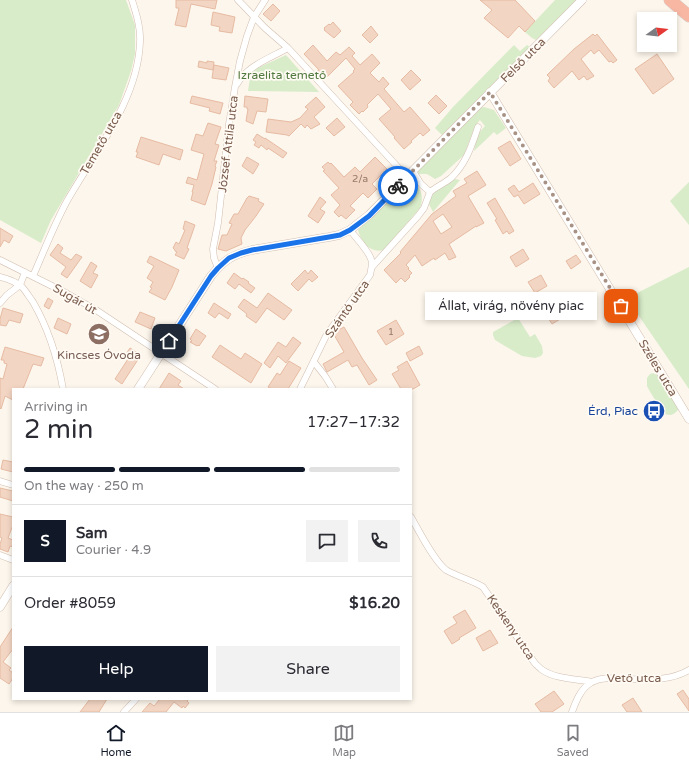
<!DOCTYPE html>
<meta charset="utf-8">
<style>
body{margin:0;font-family:"Varela Round",sans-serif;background:#f2f2f3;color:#2b2b33;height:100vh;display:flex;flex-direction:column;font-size:15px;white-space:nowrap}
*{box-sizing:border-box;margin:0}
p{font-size:13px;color:#7c7c81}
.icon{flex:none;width:22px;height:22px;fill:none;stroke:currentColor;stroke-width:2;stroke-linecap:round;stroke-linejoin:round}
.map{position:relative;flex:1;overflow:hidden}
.details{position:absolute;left:12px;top:388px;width:400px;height:312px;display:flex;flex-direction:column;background:#fff;border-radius:0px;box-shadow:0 2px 6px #0003}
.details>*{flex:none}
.needle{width:26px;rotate:75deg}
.tools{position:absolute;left:637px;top:12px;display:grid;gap:8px}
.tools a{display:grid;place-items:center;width:40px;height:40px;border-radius:0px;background:#fff;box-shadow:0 2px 6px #0003;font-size:20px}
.pin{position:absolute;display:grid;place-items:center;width:34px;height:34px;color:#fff;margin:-17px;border-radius:8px;box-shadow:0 2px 6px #0006}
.courier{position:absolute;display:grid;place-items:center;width:40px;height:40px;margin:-20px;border:3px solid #1a73e8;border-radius:50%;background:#fff;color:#222;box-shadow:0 1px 5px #0007}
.bubble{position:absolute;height:28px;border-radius:0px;background:#fff;box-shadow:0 2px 6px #0003;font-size:13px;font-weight:600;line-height:28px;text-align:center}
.summary em{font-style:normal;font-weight:600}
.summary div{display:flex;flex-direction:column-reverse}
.summary{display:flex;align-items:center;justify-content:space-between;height:68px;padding:0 12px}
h1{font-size:26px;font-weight:600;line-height:30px}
.bar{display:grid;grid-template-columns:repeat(4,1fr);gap:6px 4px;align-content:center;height:48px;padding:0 12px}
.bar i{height:5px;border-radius:3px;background:#e1e1e2}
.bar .selected{background:#111827}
.bar p{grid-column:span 4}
.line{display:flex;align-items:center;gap:10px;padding:0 12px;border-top:1px solid #e1e1e2}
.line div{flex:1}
.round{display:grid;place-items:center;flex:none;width:42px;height:42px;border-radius:0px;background:#f2f2f3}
.primary-button{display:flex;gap:8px;margin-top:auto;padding:8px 12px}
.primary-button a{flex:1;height:46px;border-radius:0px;background:#111827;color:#fff;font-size:16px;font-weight:600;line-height:46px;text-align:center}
.primary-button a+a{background:#f2f2f3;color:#2b2b33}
.menu{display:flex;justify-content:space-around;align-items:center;height:56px;border-top:1px solid #e1e1e2;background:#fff;font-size:11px;color:#7c7c81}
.menu a{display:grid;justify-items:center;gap:2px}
.menu .selected{color:#111827}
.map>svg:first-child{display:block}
.green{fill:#d8ecc9}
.building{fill:#f3d5c3;stroke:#e6bba3;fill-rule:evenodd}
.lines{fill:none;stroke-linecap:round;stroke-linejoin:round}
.minor-casing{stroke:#d1beb0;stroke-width:7}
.tertiary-casing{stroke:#d1beb0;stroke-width:9}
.motorway-casing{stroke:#dad1cd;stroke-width:13}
.minor{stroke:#fff;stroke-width:6}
.tertiary{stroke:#fff;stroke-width:8}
.motorway{stroke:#f7b7a3;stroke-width:12}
.done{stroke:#a89285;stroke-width:4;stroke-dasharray:0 7.2}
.route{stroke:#1a73e8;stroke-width:5}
.labels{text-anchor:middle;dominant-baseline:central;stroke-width:3.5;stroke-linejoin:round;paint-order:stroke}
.number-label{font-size:10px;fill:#987a6a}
.street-label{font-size:12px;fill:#7a5c4d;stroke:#fffaf3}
.park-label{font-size:12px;fill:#537a41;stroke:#fffaf3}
.education-label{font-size:12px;fill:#785e54;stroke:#fffaf3}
.transit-label{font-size:12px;fill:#164399;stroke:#fffaf3;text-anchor:end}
</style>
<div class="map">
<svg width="689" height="712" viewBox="0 0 689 712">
<rect width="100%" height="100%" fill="#fdf6ec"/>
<path class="green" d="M0 0H126L135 25V54L131 71 119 105 51 220 41 243 0 220Z
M555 0H577L536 40 532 38 525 32Z
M514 45 520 51 527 45 530 47 442 135 435 128 453 107Z
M286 55 319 92 248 91 251 71Z
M484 107 494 110 506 128 497 135 494 132 474 151C476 140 477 134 485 126L480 120 475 126 464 155 441 176 435 179 427 174H419L418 172 419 168 480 108Z
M455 179 460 180 433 212C432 209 429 206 429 203 429 194 447 182 455 179Z
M409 181C422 185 424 197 420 208L384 250C371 254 361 242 358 230L406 183Z
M689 182V225L670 201Z
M689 267V389L630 303 633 295Z
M518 318 530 337 535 334 542 346 543 353 541 356 535 358 522 356 495 340 493 335V332Z
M653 373 657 375 678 408V410C673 416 669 416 663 413L649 390 647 386V378L650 374Z"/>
<path class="building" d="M176 0H217L215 9 191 4 186 27 175 25 179 8H176Z
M480 0H515L535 21 525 32 519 26 508 38 484 18 492 10Z
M273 4 280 11 271 21 263 14Z
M213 12 235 17 232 33 219 31 220 27 211 25Z
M333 22 341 31 334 38 324 30 325 29 324 28 329 24 330 25Z
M371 26 378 35 370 43 362 35Z
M593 34 595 36 597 34 617 60 613 63 611 61 609 62 599 50 594 54 591 50 581 59 594 76 587 80 584 76 579 80 572 71 554 88 548 81 550 78 547 75 574 49Z
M313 45 327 61 336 52 340 55 349 47 355 53 352 56 360 65 372 54 380 63 370 73 379 82 383 77 389 84 384 89 404 112 410 107 430 130 423 136 420 133 411 141 412 142 404 149 394 138 395 137 379 119 391 109 378 94 367 105 368 107 363 112 362 111 359 114 350 105 353 102 338 86 354 72 353 71 355 69 346 58 325 79 317 71 319 70 304 54Z
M657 54 674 79 653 94 635 69Z
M199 61 207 63V61L214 62 213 70 198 67Z
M214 65 229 68 226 80 212 78Z
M411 70 421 80 410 90 401 80Z
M436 95 447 106 439 114 428 103Z
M192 96 223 103 220 114 209 111 210 108 190 103Z
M245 96 268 99 266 112 257 111 253 124 246 121 248 109H247V107H244Z
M316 97 325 107 314 117 320 124 311 129 307 125 305 128 301 124 289 136 287 135 266 132 268 119 291 122 300 118 308 109 305 107Z
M337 118 345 127 334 136 326 128Z
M208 123 221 127 215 144 219 145 214 161H217L215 166 216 167 212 184 205 205 191 200 193 192H192L194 185 186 183 188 177 197 180 204 154 191 150 196 134 203 136Z
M257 134 265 139V138L287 153 283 158 268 148 267 150 261 145 259 148 254 145 256 142 253 140Z
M141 137 183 150 180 160 163 154 159 165 136 157 138 152H136Z
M510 141 521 159 510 166 498 148Z
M247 157 259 164 253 174 242 166Z
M375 157 387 169 372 184 377 189 368 198 363 193 350 206 355 210 346 219 341 215 339 217 334 212 340 205 331 195 339 188 323 171 325 170 322 167 328 162 330 164 331 163 344 177 355 167 360 172Z
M477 171 486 185 468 196 484 223 476 227V226L449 244 456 257 449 260 445 253 435 260 434 258 422 266 415 255 406 265 409 268 408 269 412 273 409 276 410 277 405 282 401 278 396 283 384 270 401 253 400 252 432 214 456 196 453 191 467 183 464 179ZM443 214 452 227 441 234 433 221Z
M533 183 540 194 524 204 518 195 514 197 508 189 514 185 519 192Z
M249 196 259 199 258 201 264 204 256 216 245 230 241 238 242 244 226 251 218 249 222 235H227L232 224 229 223 234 214H238L247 198Z
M320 197 326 202 320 209 325 212 318 223 308 216Z
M495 198 514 231 509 234 507 231 503 234 495 220 497 219 487 203Z
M185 221 195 225 187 248 189 249 184 259 175 255 177 252 175 251V250L173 248 176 242 179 244 185 230 183 229Z
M0 228 13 236 9 243 4 240 0 247Z
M58 244 63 248 60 253 71 260 76 254 82 257 67 278 61 274 66 267 50 255Z
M523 249 529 259 516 267 510 257Z
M576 255 581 262 571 269 566 261Z
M150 256 179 270 172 287 165 300 149 292 152 288 150 287 153 282 147 278 154 266 147 262Z
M91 262 97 266 93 273 98 275 91 288 80 281Z
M305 270 308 274 311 270 318 277 312 282 309 279 298 291 291 284Z
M234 273 242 279 243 278 249 282 248 283 255 288 251 293 239 284 235 289 227 283Z
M541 275 547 286 535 293 528 282Z
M268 293 292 310 284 320 267 308 256 323 246 316 247 314 238 307 244 299 257 308Z
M48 298 53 301 49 309 44 306Z
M214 303 231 314 228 319 219 313 215 318 208 313Z
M3 308 23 314 20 323 9 320 6 326 0 325V319Z
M556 309 562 318 552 324 547 316Z
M140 312 155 318 151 329 135 322Z
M58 318 71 324 67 334 54 328Z
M396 320 404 334 386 345 377 331Z
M344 327 362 358 377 380 369 385 357 365 352 367 348 360 327 372 323 364 344 352 333 333Z
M196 329 206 336 199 346 198 345 197 346 190 342 192 341 190 339Z
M293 337 301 343 286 363 278 356 270 368 264 363 278 342 286 347Z
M220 345 241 359 245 353 262 364 251 383 212 357Z
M419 346 423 354 410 361 406 353Z
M5 347 44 358 41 366 33 364 23 389H13V400L5 396 1 409 0 408V378L3 379 7 364 4 363V360H1Z
M130 348 141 355 122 384 115 379 128 359 124 357Z
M289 361 301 368 288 389H272L268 387 277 373 280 375Z
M407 361 420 385 413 389H401L392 374 399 370 397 367Z
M169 373 181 381 178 385 184 389H159Z
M3 460 13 462V472L1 469Z
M0 488 13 491V501L0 497Z
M0 514 13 517V525L8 538 13 540V547L10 546 8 552 0 549V544L2 538 0 537Z
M465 610 476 628 459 638 460 639 452 644 444 631 457 623 453 617Z
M13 627V649L3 662 11 668 9 670 13 673V678L9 684 0 678V647Z
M490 630 498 643 483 651 476 638Z
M683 690 689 699V711L677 694Z
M554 691 564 704 552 712H541L535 704Z
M633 698 642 712H627L622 705Z
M90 699H107L99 712H80Z
M160 699H189L187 701 189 703 185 708 183 706 182 708 174 702 166 712H142L150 703 154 706Z"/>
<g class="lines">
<g class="minor-casing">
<path id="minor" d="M238 0 265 28 288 48 407 177
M237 84C247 66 270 58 288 48
M430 192C436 187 445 183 451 178 466 164 472 145 478 127
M0 260 66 293 96 310 215 389
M372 267 418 216 424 208 430 192 421 184 413 171
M218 268 214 258 213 249 218 223 229 124 235 87 240 61 247 36 254 17 265 0
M33 276C44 251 54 225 67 201 95 152 138 100 140 42 141 28 136 13 132 0
M0 277C8 279 16 282 22 287 26 291 29 297 33 302 48 328 58 360 63 389
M0 303 7 295 20 285 25 272
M314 362 325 376 333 389
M300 389 326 336 335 323 370 275C371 270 373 264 371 259 368 250 356 238 350 230
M0 481 13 485
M411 517C419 531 434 561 446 570 458 577 472 580 483 587L534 662C536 665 539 667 541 669 554 679 576 679 592 682
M0 555 13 560
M124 712 136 699
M572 712C576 701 581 688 592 682 602 677 612 678 623 679 646 679 668 682 689 670"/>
</g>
<g class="tertiary-casing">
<path id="tertiary" d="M490 92 689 419
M138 389 211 276C225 259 232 255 252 250L329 237 339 235 350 230 369 215 582 0
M0 607 13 586"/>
</g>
<g class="motorway-casing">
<path id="motorway" d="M670 0 689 16"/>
</g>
<use href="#minor" class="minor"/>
<use href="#tertiary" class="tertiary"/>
<use href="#motorway" class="motorway"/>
</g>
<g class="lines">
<path class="done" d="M398 186 490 92 621 306"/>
<path class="route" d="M169 341 211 276 218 268 229 258 241 253 252 250 329 237 340 235 350 230 369 216 398 186"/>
</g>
<defs>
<g id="school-disc" transform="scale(1.15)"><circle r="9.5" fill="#8d6e63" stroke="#fffaf3"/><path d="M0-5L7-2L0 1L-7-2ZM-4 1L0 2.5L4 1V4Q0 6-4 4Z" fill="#fff"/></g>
<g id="bus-disc" transform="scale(1.15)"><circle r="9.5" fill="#1a4fb4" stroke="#fffaf3"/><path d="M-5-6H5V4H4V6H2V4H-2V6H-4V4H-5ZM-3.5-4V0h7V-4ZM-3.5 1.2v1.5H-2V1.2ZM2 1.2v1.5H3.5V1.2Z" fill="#fff"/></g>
</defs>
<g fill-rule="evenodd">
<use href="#school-disc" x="99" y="334"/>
<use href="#bus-disc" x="654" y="411"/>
</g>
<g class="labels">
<g class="number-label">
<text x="360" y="179">2/a</text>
<text x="391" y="332">1</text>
</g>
<g class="street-label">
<text transform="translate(523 60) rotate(-45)">Felső utca</text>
<text transform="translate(101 143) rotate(-60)">Temető utca</text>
<text transform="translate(228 144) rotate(-83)">József Attila utca</text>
<text transform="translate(75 299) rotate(30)">Sugár út</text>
<text transform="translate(347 309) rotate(-55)">Szántó utca</text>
<text transform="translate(658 368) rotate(59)">Széles utca</text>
<text transform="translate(511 627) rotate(56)">Keskeny utca</text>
<text x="634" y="678">Vető utca</text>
</g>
<g class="park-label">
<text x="282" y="75">Izraelita temető</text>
</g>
<g class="education-label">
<text x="99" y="355">Kincses Óvoda</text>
</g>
<g class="transit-label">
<text x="638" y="411">Érd, Piac</text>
</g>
</g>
</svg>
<div class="tools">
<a><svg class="needle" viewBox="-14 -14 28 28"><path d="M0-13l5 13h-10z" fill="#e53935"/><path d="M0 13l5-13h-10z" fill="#7c7c81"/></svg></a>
</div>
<div class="pin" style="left:621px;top:306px;background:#ea580c"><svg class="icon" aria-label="bag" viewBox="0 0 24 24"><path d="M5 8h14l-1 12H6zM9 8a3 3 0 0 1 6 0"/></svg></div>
<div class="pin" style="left:169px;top:341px;background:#1f2937"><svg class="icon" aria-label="home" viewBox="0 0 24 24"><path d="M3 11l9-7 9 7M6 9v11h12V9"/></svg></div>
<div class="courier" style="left:398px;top:186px"><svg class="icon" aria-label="bike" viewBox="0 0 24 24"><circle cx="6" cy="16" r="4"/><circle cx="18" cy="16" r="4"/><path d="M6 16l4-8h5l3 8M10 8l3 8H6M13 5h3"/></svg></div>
<div class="bubble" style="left:425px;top:292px;width:172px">Állat, virág, növény piac</div>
<section class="details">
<div class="summary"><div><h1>2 min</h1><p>Arriving in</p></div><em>17:27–17:32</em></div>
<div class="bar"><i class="selected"></i><i class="selected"></i><i class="selected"></i><i></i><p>On the way · 250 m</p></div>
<div class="line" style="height:72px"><b class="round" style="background:#111827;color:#fff">S</b><div><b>Sam</b><p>Courier · 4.9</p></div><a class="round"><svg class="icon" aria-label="chat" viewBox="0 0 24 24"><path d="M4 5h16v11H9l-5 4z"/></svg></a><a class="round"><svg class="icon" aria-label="phone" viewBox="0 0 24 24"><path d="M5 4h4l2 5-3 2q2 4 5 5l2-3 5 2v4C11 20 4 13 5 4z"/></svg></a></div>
<div class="line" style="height:52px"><div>Order #8059</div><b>$16.20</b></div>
<div class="primary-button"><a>Help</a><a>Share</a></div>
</section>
</div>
<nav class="menu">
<a class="selected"><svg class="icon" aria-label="home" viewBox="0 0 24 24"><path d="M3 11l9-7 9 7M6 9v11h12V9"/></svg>Home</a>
<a><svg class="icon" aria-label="map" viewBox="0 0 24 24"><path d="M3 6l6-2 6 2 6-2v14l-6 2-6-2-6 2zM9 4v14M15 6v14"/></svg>Map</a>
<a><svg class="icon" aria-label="saved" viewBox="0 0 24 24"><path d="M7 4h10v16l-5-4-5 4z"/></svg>Saved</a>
</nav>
